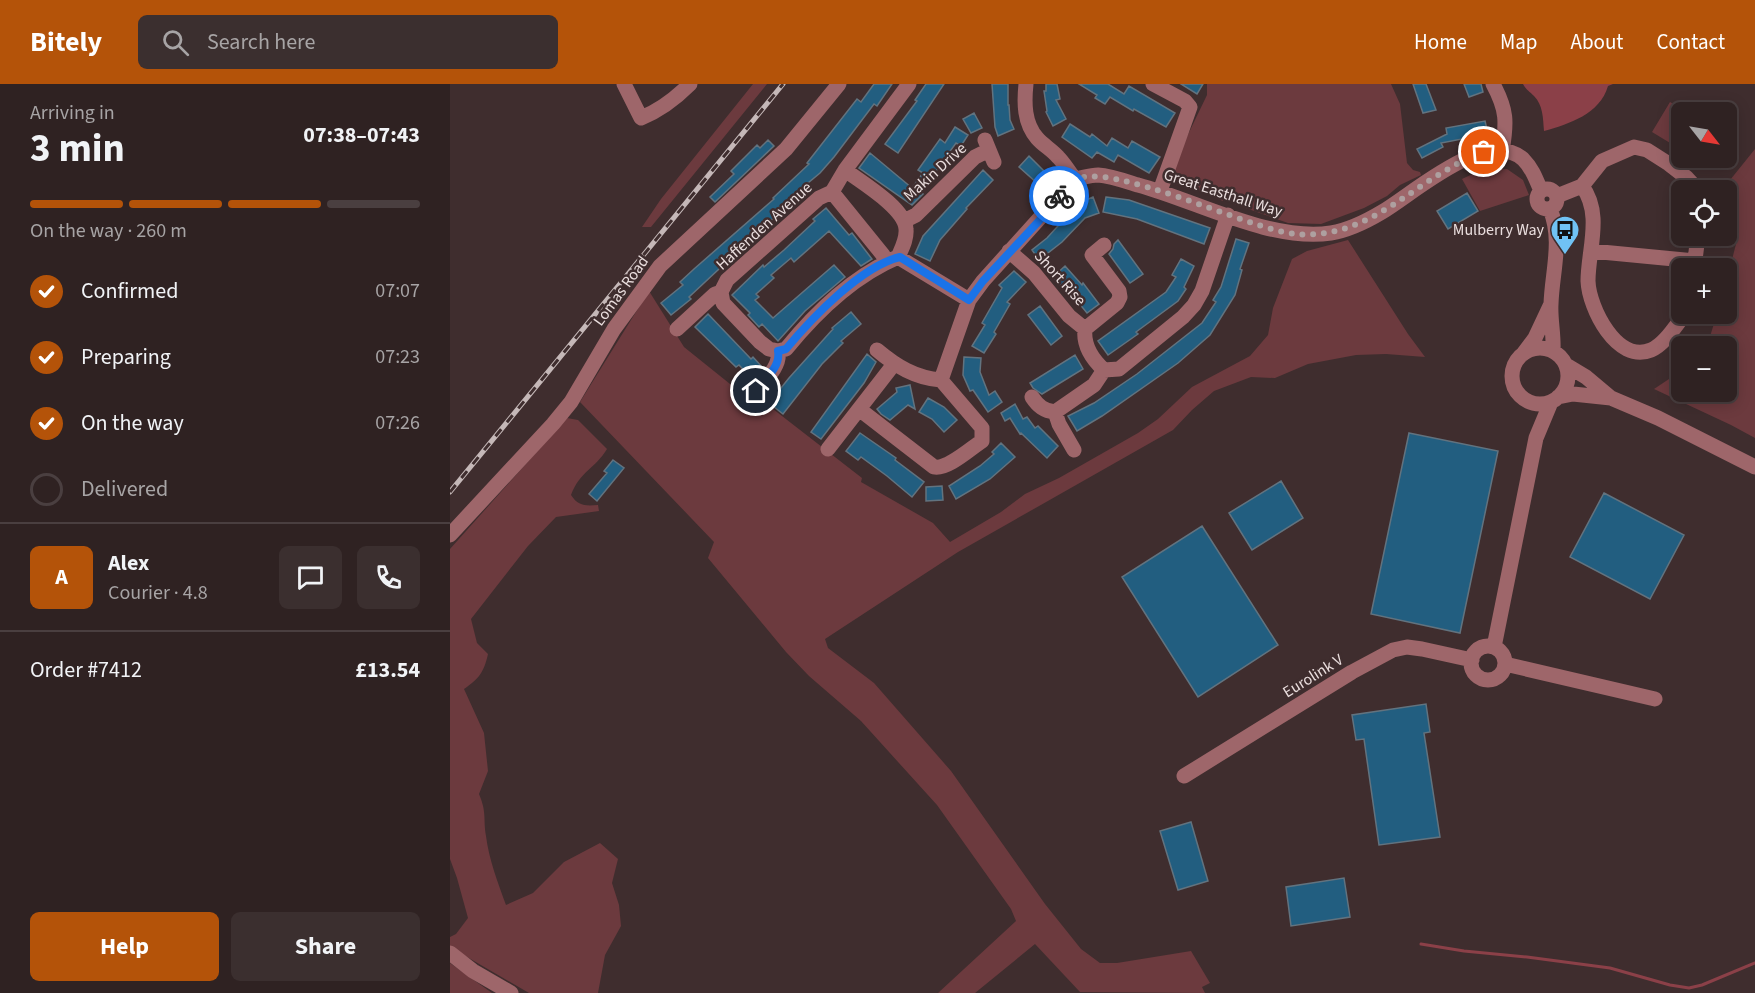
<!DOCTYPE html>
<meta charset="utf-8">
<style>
body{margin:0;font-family:"Source Sans 3",sans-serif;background:#3b2f2f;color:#f1f3f6;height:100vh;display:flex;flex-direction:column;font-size:22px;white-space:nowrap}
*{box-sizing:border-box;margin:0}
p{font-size:20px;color:#a7a4a5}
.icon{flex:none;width:33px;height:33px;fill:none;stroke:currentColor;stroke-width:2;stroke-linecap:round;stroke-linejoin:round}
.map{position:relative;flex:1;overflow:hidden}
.panel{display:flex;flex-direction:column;background:#2f2222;width:450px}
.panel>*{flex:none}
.needle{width:39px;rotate:121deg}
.fabs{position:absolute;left:1221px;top:18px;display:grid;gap:12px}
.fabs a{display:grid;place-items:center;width:66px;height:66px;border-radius:9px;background:#2f2222;box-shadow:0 3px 15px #0003,0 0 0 2px #4a3f40;font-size:30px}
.pin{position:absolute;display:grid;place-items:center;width:51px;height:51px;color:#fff;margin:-26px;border:3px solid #fff;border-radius:50%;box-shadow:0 2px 6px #0007}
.courier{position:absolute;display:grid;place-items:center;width:60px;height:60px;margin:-30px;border:4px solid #1a73e8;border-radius:50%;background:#fff;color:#222;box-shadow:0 2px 8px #0007}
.summary em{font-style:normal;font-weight:700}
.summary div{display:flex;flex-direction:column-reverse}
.summary{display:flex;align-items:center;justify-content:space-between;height:102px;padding:0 30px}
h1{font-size:39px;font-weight:700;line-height:45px}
.bar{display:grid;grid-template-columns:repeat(4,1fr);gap:9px 6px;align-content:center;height:72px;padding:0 30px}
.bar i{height:8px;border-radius:4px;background:#4a3f40}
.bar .active{background:#b45309}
.bar p{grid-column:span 4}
.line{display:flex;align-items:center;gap:15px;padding:0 30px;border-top:2px solid #4a3f40}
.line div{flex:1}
.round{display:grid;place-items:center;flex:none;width:63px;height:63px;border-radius:9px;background:#3b2f2f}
ol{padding:0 30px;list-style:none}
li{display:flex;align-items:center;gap:18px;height:66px}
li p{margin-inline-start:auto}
li .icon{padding:6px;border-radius:50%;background:#b45309;color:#fff;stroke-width:4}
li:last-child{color:#a7a4a5}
li i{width:33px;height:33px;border:3px solid #4a3f40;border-radius:50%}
.action{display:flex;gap:12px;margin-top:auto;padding:12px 30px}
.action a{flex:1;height:69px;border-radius:9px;background:#b45309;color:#fff;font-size:24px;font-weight:700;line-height:69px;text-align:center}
.action a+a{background:#3b2f2f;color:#f1f3f6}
header{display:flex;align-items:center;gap:36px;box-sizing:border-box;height:84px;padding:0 30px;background:#b45309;color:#fff}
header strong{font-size:28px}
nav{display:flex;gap:33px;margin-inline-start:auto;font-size:21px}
.search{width:420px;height:54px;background:#3b2f2f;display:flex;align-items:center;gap:15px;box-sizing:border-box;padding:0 21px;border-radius:9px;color:#a7a4a5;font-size:22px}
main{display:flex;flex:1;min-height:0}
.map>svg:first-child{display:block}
.green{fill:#6c3a3e}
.water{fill:#8b4048}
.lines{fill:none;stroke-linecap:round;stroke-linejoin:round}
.stream{stroke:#8b4048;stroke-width:3}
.building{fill:#225e80;stroke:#62737f;stroke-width:1.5}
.minor{stroke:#9e666a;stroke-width:15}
.rail-casing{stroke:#c5b8b8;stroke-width:5}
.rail{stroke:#3f2d2e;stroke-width:3;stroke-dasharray:9;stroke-linecap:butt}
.done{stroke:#aea0a0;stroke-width:6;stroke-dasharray:0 10.8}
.route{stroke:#1a73e8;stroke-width:8}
.labels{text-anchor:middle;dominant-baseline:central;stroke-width:5;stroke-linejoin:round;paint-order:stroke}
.street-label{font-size:16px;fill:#eadede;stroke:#3f2d2e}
.poi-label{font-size:16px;fill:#eadede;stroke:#3f2d2e;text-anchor:end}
</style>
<header>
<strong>Bitely</strong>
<div class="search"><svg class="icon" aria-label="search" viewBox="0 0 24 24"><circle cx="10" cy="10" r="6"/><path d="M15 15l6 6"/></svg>Search here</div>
<nav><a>Home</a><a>Map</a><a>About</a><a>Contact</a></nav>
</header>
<main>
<section class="panel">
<div class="summary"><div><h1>3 min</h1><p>Arriving in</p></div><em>07:38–07:43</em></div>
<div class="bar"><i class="active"></i><i class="active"></i><i class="active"></i><i></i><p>On the way · 260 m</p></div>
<ol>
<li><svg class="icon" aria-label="check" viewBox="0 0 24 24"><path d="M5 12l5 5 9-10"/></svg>Confirmed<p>07:07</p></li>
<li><svg class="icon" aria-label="check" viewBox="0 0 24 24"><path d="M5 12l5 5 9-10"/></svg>Preparing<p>07:23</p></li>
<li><svg class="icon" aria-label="check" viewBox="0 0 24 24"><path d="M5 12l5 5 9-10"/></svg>On the way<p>07:26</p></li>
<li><i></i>Delivered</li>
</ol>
<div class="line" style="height:108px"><b class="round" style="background:#b45309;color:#fff">A</b><div><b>Alex</b><p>Courier · 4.8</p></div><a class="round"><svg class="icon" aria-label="chat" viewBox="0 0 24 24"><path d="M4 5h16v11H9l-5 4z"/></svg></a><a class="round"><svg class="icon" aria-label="phone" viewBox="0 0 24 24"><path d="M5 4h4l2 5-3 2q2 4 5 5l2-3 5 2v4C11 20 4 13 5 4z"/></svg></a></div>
<div class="line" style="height:78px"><div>Order #7412</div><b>£13.54</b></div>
<div class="action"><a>Help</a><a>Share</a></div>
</section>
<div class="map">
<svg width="1305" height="909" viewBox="0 0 1305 909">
<rect width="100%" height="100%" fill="#3f2d2e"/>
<path class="green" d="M303 0H317L201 143H192L211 115Z
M757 0H941L950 20 957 79 963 86 970 88 971 91 950 101 937 112 914 124 871 140 838 139 784 120V111L781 106 773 117 717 94 757 11Z
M1220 18 1237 28H1232L1230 65 1202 48Z
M1305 65V354L1281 341 1204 305 1231 287 1232 308H1276V262H1257L1267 230H1276L1277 195 1286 160 1277 124 1276 106H1272Z
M1057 85 1073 96 1079 111 1030 127 1012 95 1031 86Z
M898 156 958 250 975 273 936 270 906 271 858 280 825 294 801 293 764 307 742 326 723 346 508 468 375 555 378 564 424 599 501 687 595 820 631 865 650 879H667L741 867 760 899 752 903 755 909 630 908 585 860 525 909H488L566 837 561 825 487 721 411 637 359 592 336 568 258 474 264 458 130 318 199 207 234 263 290 308 296 304 412 394 411 398 483 439 500 458 551 428 575 410 609 394 688 349 708 335 742 303 800 272 818 251 823 224 842 175 857 167Z
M117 334 128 336 157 365C145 385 130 387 121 411 128 422 135 422 148 421L149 427 106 433 78 462 21 535 27 559 38 570C34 588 29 595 14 605L34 649 38 687 29 710C37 729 33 734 36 752 39 776 48 799 56 821L83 809 114 778 150 759 168 775 162 799 169 821 171 842 155 871 148 909H79L0 863V853L6 850 18 834 7 794 0 775V465Z
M0 879 42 909H0Z"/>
<path class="water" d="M1073 0H1163L1158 2C1150 30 1119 40 1094 47 1093 34 1093 21 1084 12 1079 7 1076 6 1073 0Z"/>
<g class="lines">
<path class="stream" d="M971 860 1014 867 1077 873 1160 884 1220 901 1239 904 1252 901 1305 879"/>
</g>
<path class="building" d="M424 0H442L427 22 424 20 384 73 370 89 340 114 342 117 329 129 239 213 241 215 221 231 211 219 233 201 230 198 244 185 324 115 323 114 359 80 357 79 407 15 411 18Z
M476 0H494L448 69 435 60 467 17 465 16Z
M542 0H558V21H559L560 36 564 45 548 52 545 43Z
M596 0H607L610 15 606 16 616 35 603 42 596 28 597 27 594 7H596Z
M629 0H658L674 10 679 2 725 29 716 43 684 25 683 27 660 13 655 20 645 14 647 11Z
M731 0H753L747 10Z
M963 0H976L986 26 973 29Z
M1014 0H1031L1033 8 1019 13Z
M524 29 532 44 521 49 513 35Z
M1035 37 1038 50 991 59 993 63 972 74 967 65 997 50 996 44Z
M620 40 640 53 642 50 657 62 662 54 678 64 682 57 710 73 699 89 668 71 664 78 647 68 642 74 612 53Z
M505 43 518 51 511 62 506 59 471 108 473 110 462 121 409 84 420 69 462 104 473 89 468 86 490 55 495 59Z
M318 56 324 62 265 118 260 113 284 90 281 87 307 61 310 64Z
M579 72 607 100 595 112 585 102 588 100 569 83Z
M533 86 543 96 516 124 517 125 490 156 480 177 465 170 473 152Z
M1017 109 1028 127 998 145 987 127Z
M643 113 649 129 635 134 612 158 589 176 582 166 597 154 629 119Z
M656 113 679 116 760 144 754 160 687 135 653 128Z
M376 124 399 151 402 149 422 175 411 182 379 147 344 178 341 174 321 191 324 194 306 210 309 213 305 216 323 234 384 181 395 193 355 227 328 257 312 240 309 243 298 231 300 229 282 211 313 181 314 183 334 166 365 137 363 135Z
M786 155 799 159 790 185 792 186 785 211 760 251 728 279 652 332 627 347 618 332 644 319 687 290 752 239 766 218 763 216 771 203Z
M668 156 693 190 680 199 659 170 663 165 664 160Z
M731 175 744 182 734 203 736 205 728 217 686 248 688 250 658 271 648 257 716 208 726 193 722 191Z
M615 182 632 201 633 199 649 220 637 229 615 202 613 204 603 193Z
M564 187 576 198 557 218 560 220 544 248 546 250 534 269 522 262 535 241 532 239 552 204 549 201Z
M590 222 612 252 601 261 578 231Z
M401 228 411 240 391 257 393 259 372 280 333 330 319 319 339 294 383 245 382 244Z
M258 230 301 275 303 273 313 284 301 294 289 281 286 283 245 243Z
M417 270 426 278 414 299 371 355 361 348Z
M625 271 633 285 592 310 583 304 580 299Z
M514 273 531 274 530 288 539 311 545 307 552 318 538 328 523 306 520 307 513 291Z
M460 301 465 325 458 321 440 336 431 330 427 325 447 308 446 304Z
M478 314 494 323 507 336 494 348 482 335 469 328Z
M565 320 573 335 577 333 585 344 588 342 608 362 597 374 571 349 570 350 560 334 555 337 551 329Z
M410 349 446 374 445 376 474 398 462 413 437 392 411 373 408 376 396 367Z
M959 349 1048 367 1010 549 921 530Z
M551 359 565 373 540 395 506 415 499 402 530 382 544 370 542 368Z
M163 376 174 384 147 417 139 410 157 389 154 387Z
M831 397 853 434 802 466 779 429Z
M492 402 493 416 476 417V403Z
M1154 409 1234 451 1200 515 1120 473Z
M752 442 828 561 748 613 672 493Z
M976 620 980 648 974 649 990 753 929 761 914 655 906 656 902 631Z
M741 738 758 797 728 806 710 747Z
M894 794 900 833 841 842 836 803Z"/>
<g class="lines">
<path class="minor" d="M174 0 191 34C211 26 225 15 240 0
M576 0C574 19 574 39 587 54 593 61 602 66 608 73 615 80 619 88 625 95 632 94 640 91 648 91 661 92 675 97 688 101 747 117 820 158 881 149 899 146 917 137 932 128 963 110 1036 43 1073 75 1082 84 1086 95 1091 107
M703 0 735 17 740 23 710 107
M1043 0C1057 26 1057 38 1052 67
M535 56 544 78
M395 86C411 98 455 124 456 145 457 155 452 164 448 173
M1132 102C1153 130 1138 166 1138 197 1139 224 1167 280 1201 266 1215 260 1226 241 1235 230
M1087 115a10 10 0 1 1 20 0a10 10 0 1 1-20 0Z
M382 108 433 171 435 179
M1107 112 1132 102 1152 77 1184 63 1197 66 1219 80 1237 94 1248 106
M1100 125C1113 156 1102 188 1101 220 1100 235 1104 251 1103 267
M454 137 466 131 525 73 539 66
M654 161 642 171 669 207 670 213 667 219 635 245C633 262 642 275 654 286
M559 167 584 189 619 232 635 245
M1141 167 1245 177
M1244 184 1248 152
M271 208 273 219 310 258 319 265 328 267 336 265C366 228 403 192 448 173L519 216
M227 245 265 210 271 208 277 196 369 114 382 108 395 86 459 0
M1062 292a28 28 0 1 1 56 0a28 28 0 1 1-56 0Z
M1073 270 1085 254 1101 220
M1116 281 1136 293 1161 314
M654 286 669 285 733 233 744 221 752 207 778 131
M491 296 519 216 533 197 625 95
M306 307C315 296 331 282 328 267
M582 313C588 322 594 327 605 328L644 301 654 286
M1108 313 1123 310 1161 314 1208 334 1305 383
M409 325 484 383C497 386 520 365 532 357V344L491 296C465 294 446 282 427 266
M605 328 609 340 624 366
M378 365 444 280
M0 451 103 340 121 318 164 245 210 182 336 65 389 0
M1021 579a17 17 0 1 1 34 0a17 17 0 1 1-34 0Z
M1044 563 1086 354 1101 318
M1055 580 1205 615
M734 692 902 588 943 566 957 563 972 565 1022 576
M0 869 23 887 61 909"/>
<g class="rail-casing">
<path id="rail" d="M0 408 333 0"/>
</g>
<use href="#rail" class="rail"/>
</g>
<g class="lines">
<path class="done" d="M609 112C613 107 619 99 625 96 659 76 798 145 845 150 923 157 966 92 1034 68"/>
<path class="route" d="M306 307C315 296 331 282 328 267L336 265C361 235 411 182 450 173L519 216 533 197 588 138 609 112"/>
</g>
<defs>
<g id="bus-pin" transform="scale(1.5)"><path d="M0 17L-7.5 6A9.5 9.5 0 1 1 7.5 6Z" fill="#70c2f4" stroke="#3f2d2e"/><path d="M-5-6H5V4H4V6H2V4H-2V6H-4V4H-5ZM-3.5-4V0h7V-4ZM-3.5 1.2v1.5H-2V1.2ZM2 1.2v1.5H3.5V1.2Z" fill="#111"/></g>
</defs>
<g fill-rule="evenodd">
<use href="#bus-pin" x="1115" y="146"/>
</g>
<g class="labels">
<g class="street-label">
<text transform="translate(485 88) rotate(-42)">Makin Drive</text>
<text transform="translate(773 109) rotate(18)">Great Easthall Way</text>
<text transform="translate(314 142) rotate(-42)">Haffenden Avenue</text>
<text transform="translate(610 194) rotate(48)">Short Rise</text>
<text transform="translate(171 207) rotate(-54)">Lomas Road</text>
<text transform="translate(863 592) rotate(-32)">Eurolink V</text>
</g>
<g class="poi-label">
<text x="1094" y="146">Mulberry Way</text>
</g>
</g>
</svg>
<div class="fabs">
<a><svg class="needle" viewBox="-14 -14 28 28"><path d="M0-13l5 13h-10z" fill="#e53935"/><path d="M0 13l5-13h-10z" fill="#a7a4a5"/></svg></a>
<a><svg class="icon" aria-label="locate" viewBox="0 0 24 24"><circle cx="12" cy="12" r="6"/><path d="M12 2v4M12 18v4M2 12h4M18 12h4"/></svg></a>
<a>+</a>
<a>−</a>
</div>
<div class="pin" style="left:1034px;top:68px;background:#ea580c"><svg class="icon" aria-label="bag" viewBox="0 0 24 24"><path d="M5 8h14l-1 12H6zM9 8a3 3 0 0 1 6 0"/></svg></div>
<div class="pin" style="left:306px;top:307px;background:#1f2937"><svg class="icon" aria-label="home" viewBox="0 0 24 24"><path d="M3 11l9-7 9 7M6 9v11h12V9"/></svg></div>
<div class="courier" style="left:609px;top:112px"><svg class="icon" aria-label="bike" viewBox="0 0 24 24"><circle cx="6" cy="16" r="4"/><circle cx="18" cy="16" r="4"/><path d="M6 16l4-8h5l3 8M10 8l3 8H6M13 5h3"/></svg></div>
</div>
</main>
